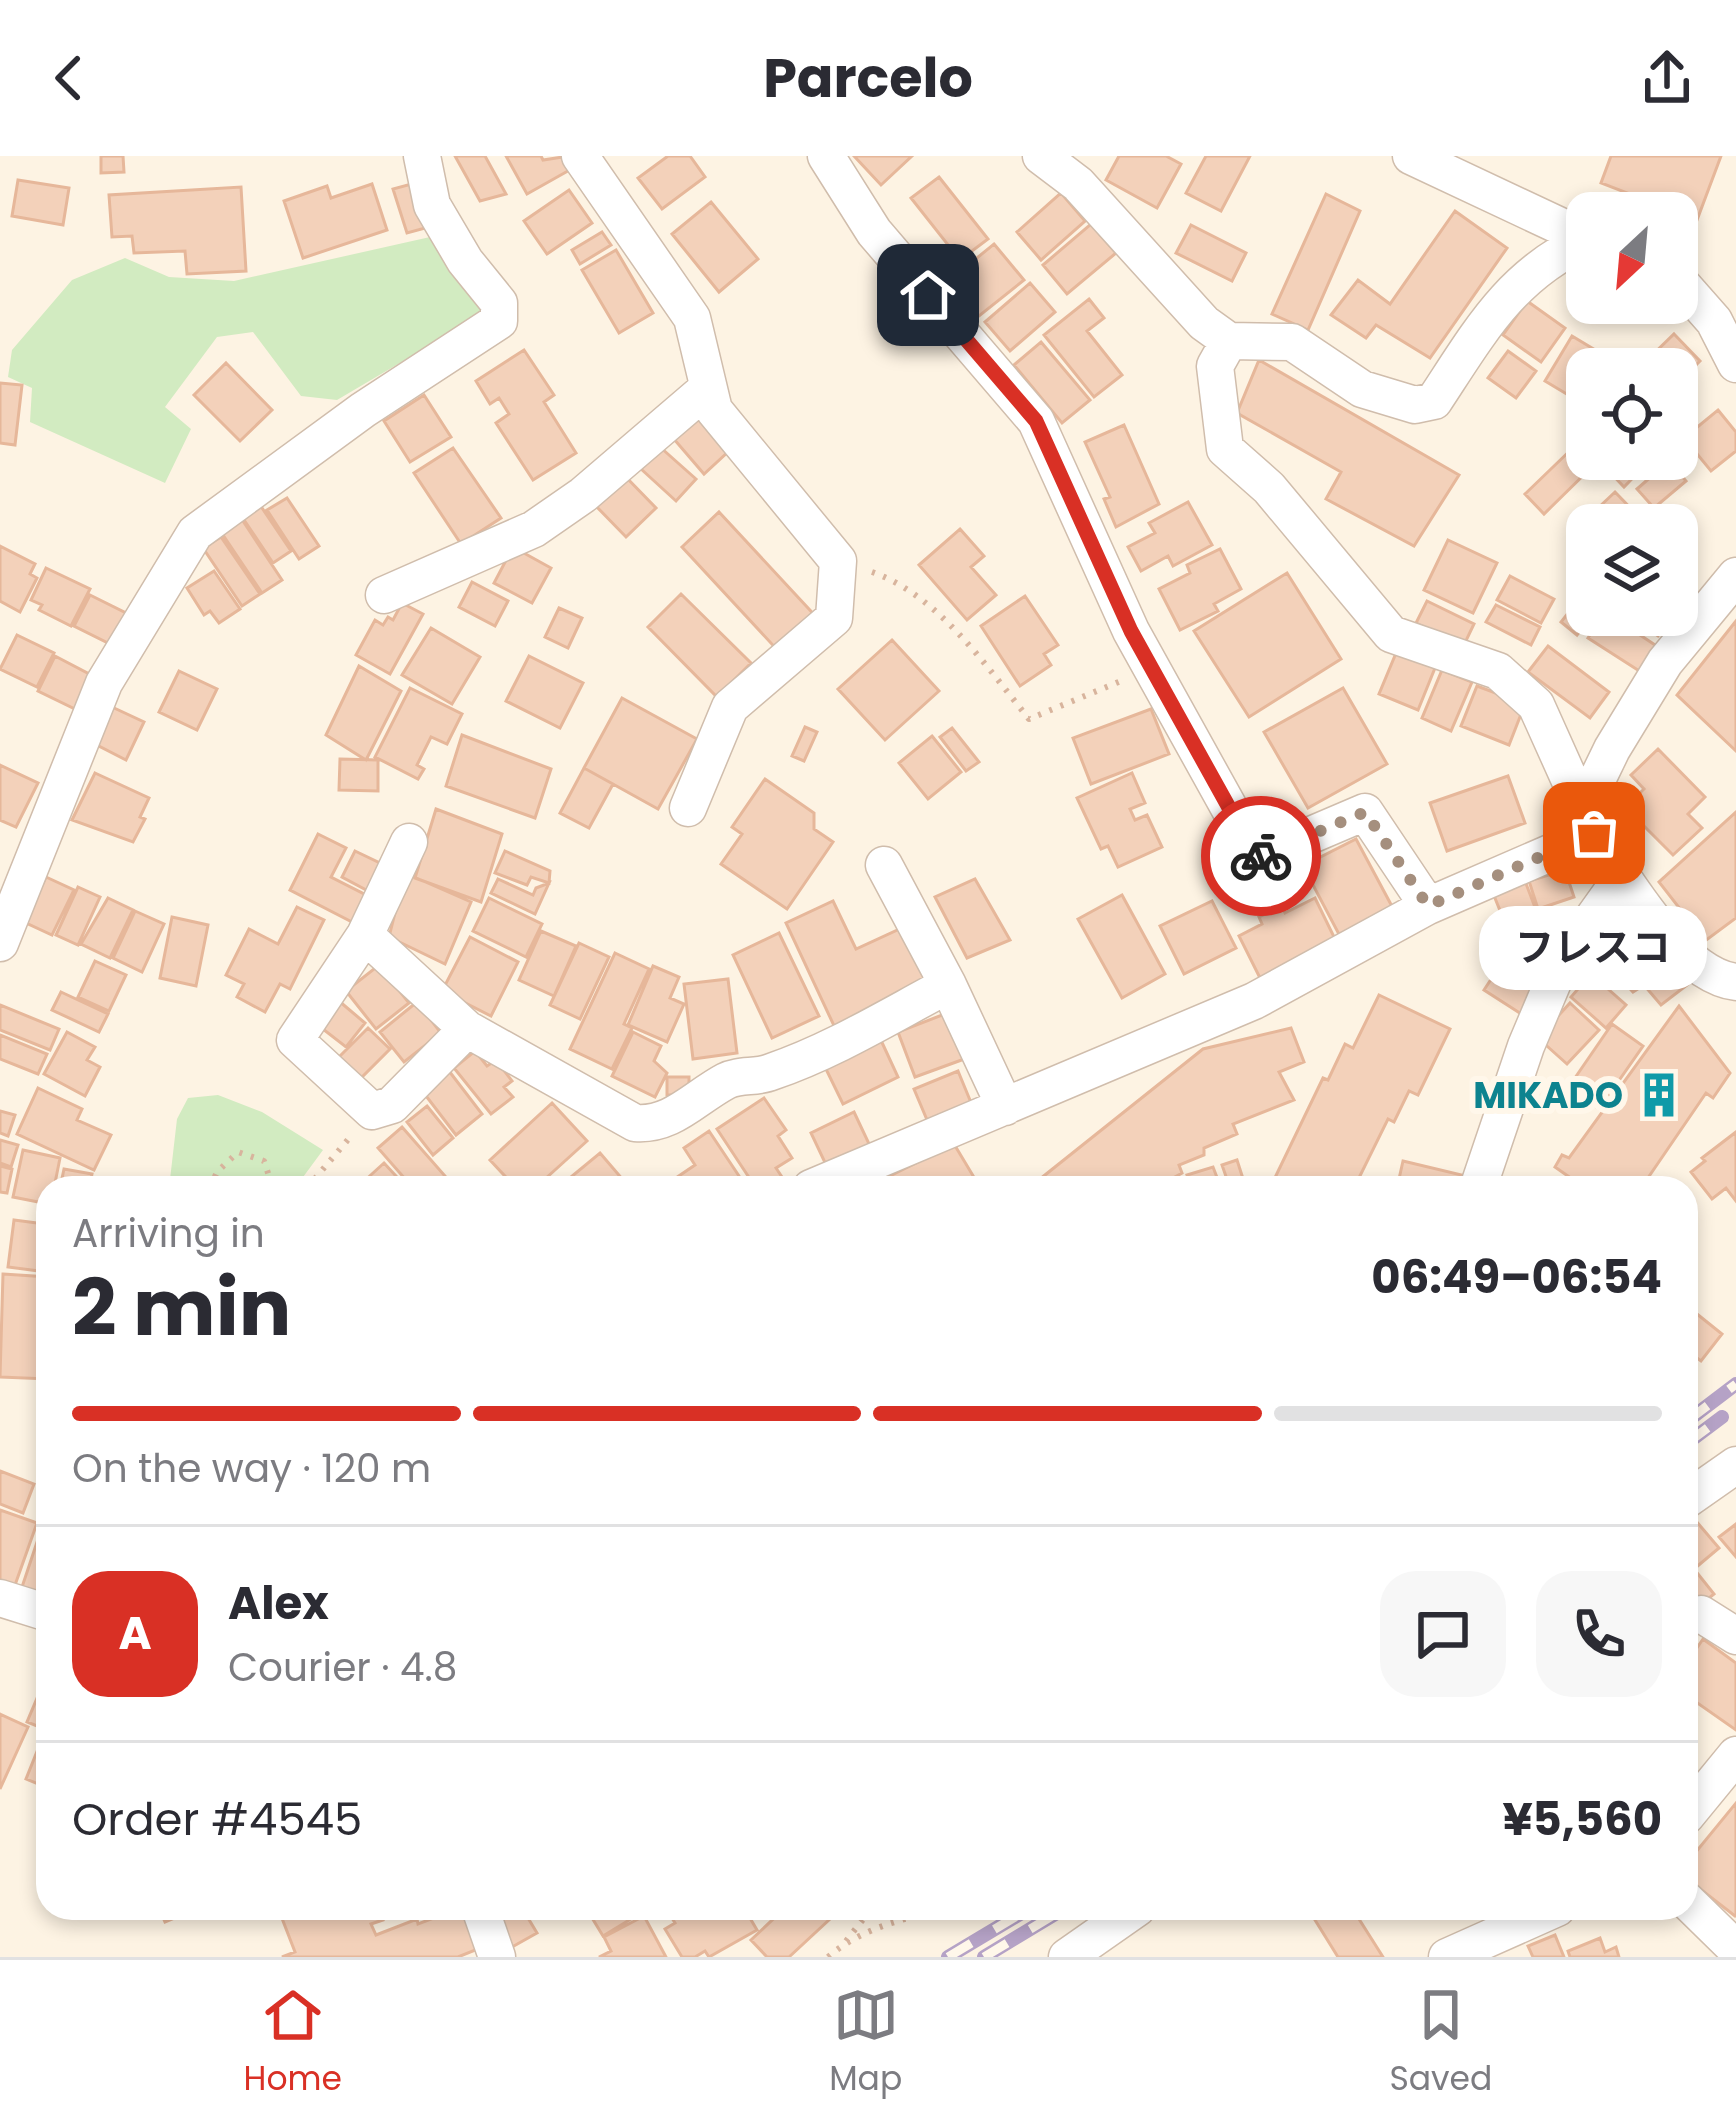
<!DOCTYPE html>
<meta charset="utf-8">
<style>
body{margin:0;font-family:Poppins,"Noto Sans JP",sans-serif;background:#f7f7f7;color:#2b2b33;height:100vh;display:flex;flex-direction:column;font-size:45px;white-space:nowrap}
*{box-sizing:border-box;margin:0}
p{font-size:39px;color:#7c7c81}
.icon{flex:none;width:66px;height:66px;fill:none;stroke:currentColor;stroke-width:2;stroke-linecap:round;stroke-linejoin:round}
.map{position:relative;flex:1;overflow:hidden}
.sheet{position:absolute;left:36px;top:1020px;width:1662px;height:744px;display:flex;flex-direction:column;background:#fff;border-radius:36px;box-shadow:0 6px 18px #0003}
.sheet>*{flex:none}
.needle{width:78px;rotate:206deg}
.tools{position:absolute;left:1566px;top:36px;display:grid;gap:24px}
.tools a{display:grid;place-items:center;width:132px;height:132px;border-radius:24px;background:#fff;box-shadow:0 6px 18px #0003;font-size:60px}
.pin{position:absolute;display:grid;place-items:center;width:102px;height:102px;color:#fff;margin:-51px;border-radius:24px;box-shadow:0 6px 18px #0006}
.courier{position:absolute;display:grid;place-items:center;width:120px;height:120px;margin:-60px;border:9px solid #d93025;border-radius:50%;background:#fff;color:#222;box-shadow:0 3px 15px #0007}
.bubble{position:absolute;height:84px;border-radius:36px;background:#fff;box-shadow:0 6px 18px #0003;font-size:39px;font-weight:700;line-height:84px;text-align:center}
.headline em{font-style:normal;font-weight:700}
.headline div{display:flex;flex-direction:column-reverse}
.headline{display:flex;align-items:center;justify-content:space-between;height:204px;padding:0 36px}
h1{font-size:78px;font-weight:700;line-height:90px}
.bar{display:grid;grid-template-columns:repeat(4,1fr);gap:18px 12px;align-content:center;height:144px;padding:0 36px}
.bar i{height:15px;border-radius:9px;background:#e1e1e2}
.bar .selected{background:#d93025}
.bar p{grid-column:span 4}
.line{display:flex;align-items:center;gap:30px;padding:0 36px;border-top:3px solid #e1e1e2}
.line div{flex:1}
.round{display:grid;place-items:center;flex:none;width:126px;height:126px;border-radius:36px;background:#f7f7f7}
header{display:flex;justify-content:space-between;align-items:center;height:156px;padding:0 36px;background:#fff;font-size:54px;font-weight:700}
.dock{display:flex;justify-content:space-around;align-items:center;height:168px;border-top:3px solid #e1e1e2;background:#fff;font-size:33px;color:#7c7c81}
.dock a{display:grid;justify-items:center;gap:6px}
.dock .selected{color:#d93025}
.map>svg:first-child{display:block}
.green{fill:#d2ebc1}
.building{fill:#f3d1ba;stroke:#e6b79a;stroke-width:3}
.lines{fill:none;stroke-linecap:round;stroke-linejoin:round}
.minor-casing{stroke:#d0bdac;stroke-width:39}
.path{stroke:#d8b49d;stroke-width:6;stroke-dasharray:3 9;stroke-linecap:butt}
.minor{stroke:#fff;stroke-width:36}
.rail-casing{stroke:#b5a2c6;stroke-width:14}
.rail{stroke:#fff7ea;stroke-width:9;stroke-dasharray:27;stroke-linecap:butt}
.done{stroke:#a58f7e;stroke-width:12;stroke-dasharray:0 21.6}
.route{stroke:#d93025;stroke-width:15}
.labels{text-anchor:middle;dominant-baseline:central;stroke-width:12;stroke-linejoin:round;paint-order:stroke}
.culture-label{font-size:36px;font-weight:bold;fill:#0d838f;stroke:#fff7ea;text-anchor:end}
</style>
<header><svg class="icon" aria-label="back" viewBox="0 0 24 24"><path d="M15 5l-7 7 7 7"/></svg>Parcelo<svg class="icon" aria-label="share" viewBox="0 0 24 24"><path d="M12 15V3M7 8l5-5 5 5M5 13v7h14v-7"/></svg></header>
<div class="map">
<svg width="1736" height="1801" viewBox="0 0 1736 1801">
<rect width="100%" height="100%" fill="#fdf3e3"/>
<path class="green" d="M439 79 488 155 337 244 301 240 253 176 217 181 165 251 191 273 165 327 30 266 32 232 8 221 12 194 72 124 125 102 169 121 234 125Z
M218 939 262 956 323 994 295 1032H169L177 963 188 942Z"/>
<path class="building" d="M101 0H123L124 16 101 17Z
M455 0H485L506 38 480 45Z
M506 0H541L543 4 569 0 575 11 527 38Z
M668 0H690L705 21 662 53 638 22Z
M854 0H912L881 29Z
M1119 0H1166L1181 8 1157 52 1106 24Z
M1206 0H1250L1221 55 1186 37Z
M1611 0H1721L1697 64 1601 27Z
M939 21 988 83 960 104 911 42Z
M18 24 69 32 63 69 12 60Z
M415 27 429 71 407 77 393 33Z
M372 28 387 74 303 102 284 45 327 30 331 42Z
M241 31 246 115 187 118 185 95 134 97 132 80 112 81 109 39Z
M569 34 592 67 547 98 524 65Z
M1061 37 1085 65 1041 104 1017 76Z
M1326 38 1360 55 1308 174 1272 158Z
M711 46 758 103 719 136 672 78Z
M1455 55 1507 92 1430 202 1376 169 1366 182 1331 159 1358 124 1390 148Z
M1091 68 1116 97 1067 138 1043 109Z
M1191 69 1246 97 1232 125 1176 97Z
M602 76 611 89 580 108 572 94Z
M994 88 1024 124 979 160 950 124Z
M616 94 653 157 619 177 582 114Z
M1030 127 1055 156 1010 195 985 166Z
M1089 143 1104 162 1087 175 1122 219 1094 241 1044 179Z
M1527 145 1565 172 1541 206 1503 179Z
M1674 178 1700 205 1677 228V213H1638Z
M1572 180 1612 204 1607 213H1587L1585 249 1545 225Z
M1041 186 1090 244 1062 267 1014 209Z
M524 194 554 239 544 246 576 297 533 324 496 267 509 258 499 242 490 248 476 225Z
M1508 195 1536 215 1516 242 1488 222Z
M1259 204 1459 319 1414 390 1326 343 1341 316 1237 257Z
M226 207 272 254 240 285 194 239Z
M0 227 22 229 15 289 0 287Z
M424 239 451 281 410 306 384 265Z
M1718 254 1736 276V295L1711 315 1684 282Z
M697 261 729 295 704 318 673 282Z
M1124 269 1159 348 1116 371 1104 343 1110 341 1085 286Z
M1581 284 1587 290V303H1600L1544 358 1525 338Z
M660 291 696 323 676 345 641 313Z
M453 292 501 362 461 388 414 317Z
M1616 303H1651L1624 331 1607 313Z
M1669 305 1686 325 1654 352 1637 333Z
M623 318 656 352 626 381 593 347Z
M1615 336 1644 366 1640 369H1613L1597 353Z
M287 342 319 390 299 403 267 354Z
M256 343 291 395 273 407 238 355Z
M1188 346 1212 389 1173 410 1168 400 1141 415 1128 391 1155 377 1149 367Z
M719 356 820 465 782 499 682 391Z
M1587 361 1596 369H1587V398L1569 382Z
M241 362 282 424 262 437 221 376Z
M960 373 984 400 971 411 996 439 967 464 919 409Z
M221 381 260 438 242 450 203 392Z
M1448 384 1497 407 1473 457 1424 434Z
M0 390 35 408 30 418 37 422 20 456 0 445Z
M513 391 551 412 532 447 494 427Z
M1220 393 1241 433 1214 448 1218 455 1180 474 1159 433 1190 417 1187 409Z
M46 412 90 433 71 470 39 454 42 449 31 444Z
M214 415 240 453 219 467 210 455 204 459 187 432Z
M1287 417 1341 503 1249 561 1194 475Z
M1510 420 1554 443 1541 467 1497 444Z
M472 426 508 445 495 470 459 451Z
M1587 433V459H1592L1577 479 1561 466Z
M681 438 751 507 717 541 648 471Z
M90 439 128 458 112 489 74 470Z
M1025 440 1058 489 1044 498 1051 509 1020 530 981 470Z
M1427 445 1474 468 1463 491 1416 467Z
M402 447 423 458 390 518 356 499 375 464 383 469 388 461 393 464Z
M1496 449 1540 471 1531 489 1486 466Z
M559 452 582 462 568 492 545 481Z
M1603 459H1610L1661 493 1644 518 1588 482Z
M1630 459H1673L1658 480Z
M1736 465V595L1677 539Z
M431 472 480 501 452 548 402 519Z
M17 479 54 497 37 531 0 513Z
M892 484 939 535 885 584 838 533Z
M1399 490 1437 507 1418 554 1379 538Z
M1548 490 1609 536 1590 562 1528 516Z
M55 500 93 520 77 554 38 535Z
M529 500 583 527 560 572 506 545Z
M359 510 401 535 366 604 326 579Z
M1442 514 1472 526 1451 575 1422 562Z
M179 515 217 533 197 574 159 556Z
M1477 530 1525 548 1509 589 1461 570Z
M410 532 462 558 447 588 431 581 417 609 424 613 418 623 375 601Z
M1343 532 1387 608 1308 652 1264 576Z
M622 542 697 583 658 653 584 612Z
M112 551 144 566 126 604 95 588Z
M1151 553 1169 598 1091 628 1073 582Z
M805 571 817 576 804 605 792 600Z
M952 572 979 606 966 615 940 581Z
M462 579 551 613 535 662 446 630Z
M932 580 961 616 928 643 899 607Z
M1658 593 1705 641 1688 658 1702 672 1673 699 1625 651 1644 633 1631 619Z
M340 603 378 604V635L339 634Z
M0 609 38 627 16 671 0 664Z
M584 612 613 628 589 672 560 657Z
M95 617 149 642 140 661 145 663 133 686 72 664Z
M1132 617 1145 647 1130 653 1135 664 1147 659 1162 691 1118 711 1108 690 1101 693 1077 642Z
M1508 620 1525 667 1447 695 1430 647Z
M765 623 814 657V673L833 686 787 753 721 708 742 678 732 671Z
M436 653 502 678 481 746 415 722Z
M1736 656V762L1705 785 1659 726Z
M318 678 346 692 331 721 366 739 352 766 290 734Z
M1356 683 1395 756 1342 784 1303 710Z
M355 695 384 709 370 736 342 721Z
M505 695 550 715 549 727 531 721 527 729 495 717Z
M1565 714 1574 741 1538 753 1529 725Z
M405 717 471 746 445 808 389 781Z
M46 721 74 734 52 779 24 766Z
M498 723 533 739 536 732 549 727 535 758 491 737Z
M975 723 1010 784 967 802 935 741Z
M1525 725 1536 754 1505 767 1493 737Z
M78 731 100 741 78 789 56 779Z
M1122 739 1165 818 1122 842 1078 763Z
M108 742 133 754 110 802 81 788Z
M489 742 542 768 526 801 473 775Z
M1315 742 1336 785 1260 822 1239 780 1262 768 1259 761 1282 750 1285 757Z
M833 745 856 793 904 771 932 830 836 874 786 767Z
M1212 745 1236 792 1184 818 1160 770Z
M297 751 324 764 290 833 280 828 265 856 237 841 244 828 226 819 249 773 278 788Z
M135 755 164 768 142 816 113 802Z
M1636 757 1691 826 1661 849 1644 829 1633 836 1621 823 1631 814 1603 781Z
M172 761 208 769 196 830 160 822Z
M1525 761 1565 790 1552 807 1512 779Z
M541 775 576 790 554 840 519 824Z
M1501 776 1550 809 1536 829 1487 795Z
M779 777 819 860 772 882 733 799Z
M470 781 518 806 491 860 442 835Z
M579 787 609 801 580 863 550 849Z
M615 797 649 813 624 868 632 872 612 913 570 893Z
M95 805 126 819 109 855 78 841Z
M1501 808 1542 836 1526 861 1484 834Z
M379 809 409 847 376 873 346 835Z
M653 810 679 821 670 842 684 848 667 886 628 869Z
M1591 818 1626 849 1606 872 1571 841Z
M728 823 737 897 693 903 684 828Z
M61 836 108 858 99 876 52 854Z
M1379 839 1450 873 1418 939 1409 935 1394 966 1388 963 1354 1032H1270L1323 922 1328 924 1345 888 1353 892Z
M339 845 365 867 346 891 319 870Z
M417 846 441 877 404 906 380 876Z
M1570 847 1599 874 1567 908 1538 882Z
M0 849 59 873 50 894 0 874Z
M1679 850 1730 917 1713 942 1706 937 1641 1032H1585L1555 1011 1562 999 1569 1002Z
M950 856 967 902 915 921 898 876Z
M1612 868 1643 890 1599 953 1568 932Z
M368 872 390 893 355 928 334 906Z
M1291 872 1304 906 1279 916 1294 944 1233 968 1237 978 1204 992V999L1179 1009 1182 1017 1155 1032H1045L1040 1023 1203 893Z
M67 876 95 891 87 904 100 911 85 940 44 918Z
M633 876 661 890 654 905 667 917 655 941 612 920Z
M0 879 47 898 38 918 0 903Z
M879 880 898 921 843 948 823 907Z
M475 895 487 910 496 904 512 925 504 931 513 941 491 958 454 912Z
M449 915 482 958 456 979 423 936Z
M958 915 972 949 930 971 914 933Z
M667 921H689V939H667Z
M38 932 82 953 77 964 111 979 94 1014 17 978Z
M764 942 786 974 778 980 792 1002 776 1012 782 1021 765 1032H756L717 973Z
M552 947 587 985 535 1032H516L490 1004Z
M427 950 453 982 433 999 407 966Z
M0 955 15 959 8 980 0 977Z
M854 956 871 992 828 1013 811 977Z
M402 971 452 1028 447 1032H413L378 992Z
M709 975 747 1032H661L695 1009 684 992Z
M1736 976V1045L1726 1032 1712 1043 1691 1016 1705 1005 1702 1002Z
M0 984 18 989 11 1011 0 1007Z
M954 988 978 1028 972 1032H887L882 1024Z
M23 994 60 1002 54 1032H48V1048L13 1041Z
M600 997 630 1032H580L571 1021Z
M1237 1004 1246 1032H1230L1222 1009Z
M1403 1005 1466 1020 1463 1032H1397Z
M384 1007 407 1032H365L361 1028Z
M0 1010 12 1013 7 1037 0 1036Z
M1213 1011 1221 1032H1192L1187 1019Z
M64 1013 92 1018 89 1032H60Z
M14 1064 45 1068 39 1115 8 1111Z
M3 1118 48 1121V1223L0 1221Z
M1697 1158 1722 1178 1701 1205 1686 1194V1172Z
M0 1315 34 1328 23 1357 0 1348Z
M0 1354 37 1367 15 1429 0 1424Z
M1696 1365 1719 1392 1694 1413 1714 1438 1692 1456 1686 1452V1373Z
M1736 1368V1401L1719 1381Z
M41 1374 48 1376V1447L20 1437Z
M1703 1483 1736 1507V1574L1686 1539V1508Z
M48 1516V1572L47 1574 27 1566Z
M0 1558 28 1571 0 1633Z
M44 1578 48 1579V1632L26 1623Z
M1736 1647V1759L1735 1760 1686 1722V1708Z
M159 1752H198L165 1766Z
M278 1752H379L383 1764 371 1768 376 1779 417 1763 418 1768 442 1759 439 1752H463L478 1793 458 1801H282L295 1796Z
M522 1752 537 1777 512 1791 497 1765Z
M586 1752H649L603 1780Z
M666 1752H744L757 1774 709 1801 705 1795 695 1801H682L665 1773 675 1767Z
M785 1752H819L830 1763 789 1801H767L751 1784Z
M1334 1752H1352L1383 1801H1338L1315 1764Z
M644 1760 666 1801H599L611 1795 604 1781Z
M1555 1779 1564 1801H1533L1528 1790Z
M1600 1782 1605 1796 1616 1791 1619 1801H1570L1568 1795Z"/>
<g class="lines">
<g class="minor-casing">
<path id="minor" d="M580 0 692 162 714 254 838 405 834 462 730 551 688 652
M826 0 874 76 1036 265 1131 475 1257 702 1365 656 1428 750 1594 678C1624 722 1679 819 1736 826
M1041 0 1078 28 1204 167 1229 185 1292 186 1362 233 1415 249 1434 245C1479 177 1510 119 1587 84
M1411 0 1560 70 1587 78
M1677 123 1714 165 1736 208
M1229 185 1215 210 1225 293 1269 332 1391 478 1498 515 1536 549 1594 678
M384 439 534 373 583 339 708 232
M1582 655 1612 593 1665 506 1736 420
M409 686 365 779 467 873 635 967C672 970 694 942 726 925 739 918 757 922 771 916 833 895 891 859 948 829
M884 709 948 829 1005 951
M365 779 295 884 372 955 392 949 467 873
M0 787 104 527 195 377 363 254 499 165V147L465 105 432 49 422 0
M811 1032 1254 845 1428 750
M1478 1032 1526 890 1561 807 1623 720
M1686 1344 1736 1309
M0 1442 48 1457
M1701 1458 1736 1480
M1686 1660 1736 1599
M1686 1744 1736 1793
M480 1752 497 1801
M1067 1801 1137 1752
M1447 1801 1557 1752"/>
</g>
<path class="path" d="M872 416C938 439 986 510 1029 563L1121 525
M210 1032 217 1016 238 996 264 1005 273 1032
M307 1032 351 980
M846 1785 872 1752
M828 1801C863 1771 904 1763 948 1752"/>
<use href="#minor" class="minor"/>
<g class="rail-casing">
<path id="rail" d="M1686 1266 1736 1228
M1686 1288 1722 1261
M948 1801 1030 1752
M984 1801 1065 1752"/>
</g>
<use href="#rail" class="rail"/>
</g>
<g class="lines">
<path class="done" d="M1261 700 1365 656 1428 750 1594 677"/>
<path class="route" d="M928 139 1036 265 1131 475 1257 702 1261 700"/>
</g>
<defs>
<g id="building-bare" transform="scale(3.6)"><path d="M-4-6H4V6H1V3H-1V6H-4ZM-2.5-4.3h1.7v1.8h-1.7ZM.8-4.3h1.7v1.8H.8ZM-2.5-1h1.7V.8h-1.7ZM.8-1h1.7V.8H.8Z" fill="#0f9aa8" stroke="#fff7ea" stroke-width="2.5" paint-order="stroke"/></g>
</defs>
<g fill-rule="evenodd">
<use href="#building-bare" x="1659" y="939"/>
</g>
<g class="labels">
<g class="culture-label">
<text x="1623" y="939">MIKADO</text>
</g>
</g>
</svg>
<div class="tools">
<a><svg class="needle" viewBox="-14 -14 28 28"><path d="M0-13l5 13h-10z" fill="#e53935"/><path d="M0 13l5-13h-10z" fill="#7c7c81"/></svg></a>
<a><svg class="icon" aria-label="locate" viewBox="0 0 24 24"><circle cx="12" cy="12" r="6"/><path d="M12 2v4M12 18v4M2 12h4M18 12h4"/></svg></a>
<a><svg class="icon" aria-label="layers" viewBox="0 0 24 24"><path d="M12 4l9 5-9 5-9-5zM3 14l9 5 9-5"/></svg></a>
</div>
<div class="pin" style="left:1594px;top:677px;background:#ea580c"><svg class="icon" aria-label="bag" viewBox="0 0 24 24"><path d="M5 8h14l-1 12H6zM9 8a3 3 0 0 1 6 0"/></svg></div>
<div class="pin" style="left:928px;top:139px;background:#1f2937"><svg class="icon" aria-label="home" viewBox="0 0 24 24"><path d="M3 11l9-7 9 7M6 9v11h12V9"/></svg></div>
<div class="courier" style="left:1261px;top:700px"><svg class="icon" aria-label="bike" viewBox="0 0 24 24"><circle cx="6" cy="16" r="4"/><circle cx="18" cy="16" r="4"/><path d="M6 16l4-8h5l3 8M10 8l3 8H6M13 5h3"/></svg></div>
<div class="bubble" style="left:1479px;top:750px;width:228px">フレスコ</div>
<section class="sheet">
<div class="headline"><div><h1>2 min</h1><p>Arriving in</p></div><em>06:49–06:54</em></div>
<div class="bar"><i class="selected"></i><i class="selected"></i><i class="selected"></i><i></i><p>On the way · 120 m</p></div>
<div class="line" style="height:216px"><b class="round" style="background:#d93025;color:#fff">A</b><div><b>Alex</b><p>Courier · 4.8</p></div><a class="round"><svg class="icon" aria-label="chat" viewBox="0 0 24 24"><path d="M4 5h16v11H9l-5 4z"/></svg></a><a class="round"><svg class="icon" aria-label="phone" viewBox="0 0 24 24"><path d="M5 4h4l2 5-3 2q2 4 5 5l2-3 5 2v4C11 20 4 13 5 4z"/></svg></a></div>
<div class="line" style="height:156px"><div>Order #4545</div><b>¥5,560</b></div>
</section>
</div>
<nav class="dock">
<a class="selected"><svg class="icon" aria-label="home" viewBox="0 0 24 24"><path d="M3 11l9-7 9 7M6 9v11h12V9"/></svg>Home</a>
<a><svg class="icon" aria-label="map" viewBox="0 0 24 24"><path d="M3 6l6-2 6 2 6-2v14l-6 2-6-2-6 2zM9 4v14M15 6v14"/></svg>Map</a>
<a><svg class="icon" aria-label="saved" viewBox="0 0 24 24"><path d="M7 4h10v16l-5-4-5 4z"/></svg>Saved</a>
</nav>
